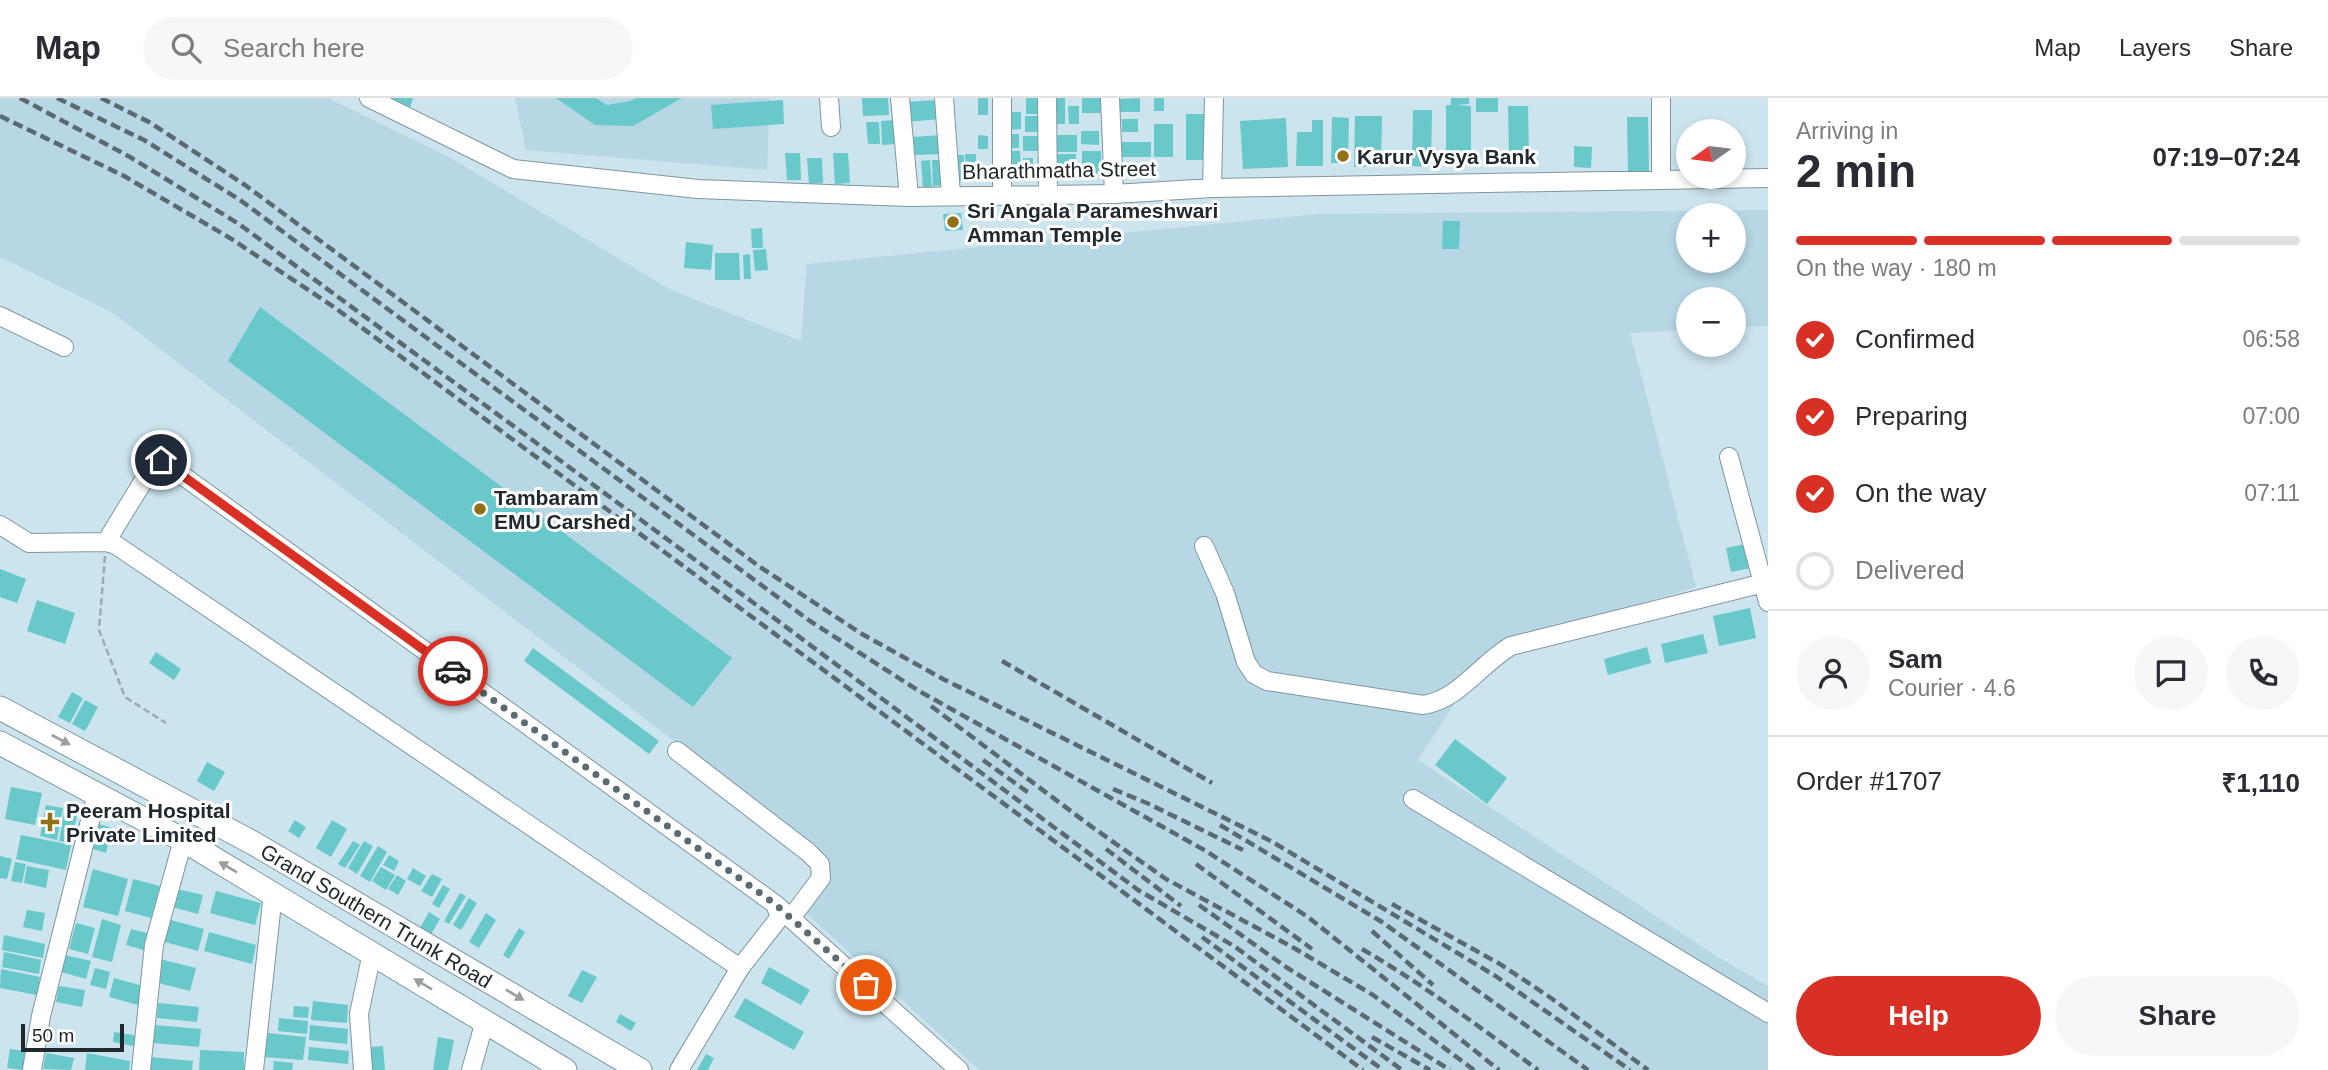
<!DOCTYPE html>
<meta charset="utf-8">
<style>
body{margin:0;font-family:Helvetica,sans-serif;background:#f7f7f7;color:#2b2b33;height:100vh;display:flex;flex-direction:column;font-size:26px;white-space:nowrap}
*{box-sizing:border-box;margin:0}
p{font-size:23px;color:#7c7c81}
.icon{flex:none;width:38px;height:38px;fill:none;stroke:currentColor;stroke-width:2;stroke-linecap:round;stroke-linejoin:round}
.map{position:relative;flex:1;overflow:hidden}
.details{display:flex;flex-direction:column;background:#fff;width:560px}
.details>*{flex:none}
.needle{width:46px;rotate:256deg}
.controls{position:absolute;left:1676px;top:21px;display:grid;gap:14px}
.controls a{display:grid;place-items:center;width:70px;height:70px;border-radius:50%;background:#fff;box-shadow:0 4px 10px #0003;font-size:35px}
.scale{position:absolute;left:21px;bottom:18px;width:103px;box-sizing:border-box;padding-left:7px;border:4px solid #20292d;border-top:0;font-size:19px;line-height:24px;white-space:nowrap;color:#20292d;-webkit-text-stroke:5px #fff;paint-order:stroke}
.pin{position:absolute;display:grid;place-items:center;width:60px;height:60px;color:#fff;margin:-30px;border:4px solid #fff;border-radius:50%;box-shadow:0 2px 7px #0007}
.courier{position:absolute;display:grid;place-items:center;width:70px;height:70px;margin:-35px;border:5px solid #d93025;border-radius:50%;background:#fff;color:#222;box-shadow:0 2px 9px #0007}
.overview em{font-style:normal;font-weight:700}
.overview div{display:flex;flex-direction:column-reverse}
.overview{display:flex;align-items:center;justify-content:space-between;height:119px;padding:0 28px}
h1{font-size:46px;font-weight:700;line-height:52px}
.bar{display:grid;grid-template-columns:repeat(4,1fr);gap:10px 7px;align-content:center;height:84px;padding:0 28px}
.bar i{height:9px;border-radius:5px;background:#e1e1e2}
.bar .selected{background:#d93025}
.bar p{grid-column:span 4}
.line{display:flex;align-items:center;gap:18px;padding:0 28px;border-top:2px solid #e1e1e2}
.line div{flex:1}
.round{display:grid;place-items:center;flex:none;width:74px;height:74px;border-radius:37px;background:#f7f7f7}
ol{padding:0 28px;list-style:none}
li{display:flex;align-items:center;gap:21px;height:77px}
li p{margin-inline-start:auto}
li .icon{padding:7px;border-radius:50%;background:#d93025;color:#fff;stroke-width:4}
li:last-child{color:#7c7c81}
li i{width:38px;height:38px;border:4px solid #e1e1e2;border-radius:50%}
.cta{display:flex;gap:14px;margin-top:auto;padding:14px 28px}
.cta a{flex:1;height:80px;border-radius:42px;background:#d93025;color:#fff;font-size:28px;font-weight:700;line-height:80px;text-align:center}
.cta a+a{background:#f7f7f7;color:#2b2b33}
header{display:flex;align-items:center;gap:42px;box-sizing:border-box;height:98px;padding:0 35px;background:#fff;border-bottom:2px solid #e1e1e2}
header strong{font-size:33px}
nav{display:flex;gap:38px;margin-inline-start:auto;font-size:24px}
.search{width:490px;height:63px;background:#f7f7f7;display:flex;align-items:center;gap:18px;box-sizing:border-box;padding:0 24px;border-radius:38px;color:#7c7c81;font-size:26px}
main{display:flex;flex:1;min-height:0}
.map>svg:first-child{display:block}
.built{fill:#b7d7e5;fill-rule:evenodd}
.building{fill:#68c8ca}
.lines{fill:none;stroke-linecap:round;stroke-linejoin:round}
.minor-casing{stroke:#7f96a0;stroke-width:20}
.major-casing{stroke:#7f96a0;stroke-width:25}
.path{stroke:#97abb3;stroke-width:2.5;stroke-dasharray:7 3.5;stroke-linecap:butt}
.minor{stroke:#fff;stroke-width:18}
.major{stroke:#fff;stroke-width:23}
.rail{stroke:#5b6a70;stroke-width:4.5;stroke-dasharray:10 5;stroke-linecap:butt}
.oneway{fill:#9b9fa0}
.done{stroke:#5c6a71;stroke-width:7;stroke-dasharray:0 12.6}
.route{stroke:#d93025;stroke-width:9}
.poi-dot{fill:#917016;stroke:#fff;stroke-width:2.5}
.labels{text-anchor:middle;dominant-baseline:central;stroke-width:6;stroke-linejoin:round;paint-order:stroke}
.poi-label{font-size:21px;font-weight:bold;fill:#20292d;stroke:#fff;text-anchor:start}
.street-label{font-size:21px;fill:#20292d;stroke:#fff}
</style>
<header>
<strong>Map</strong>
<div class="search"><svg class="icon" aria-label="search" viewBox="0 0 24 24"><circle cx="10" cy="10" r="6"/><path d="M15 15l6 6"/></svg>Search here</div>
<nav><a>Map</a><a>Layers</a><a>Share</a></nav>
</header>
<main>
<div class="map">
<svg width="1768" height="972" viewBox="0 0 1768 972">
<rect width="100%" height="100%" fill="#cbe4ee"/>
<path class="built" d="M0 0H328L449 59 671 192 801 243 807 166 1318 116 1768 112V228L1734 229V201H1689V232L1630 235 1696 489 1490 550 1418 662 1718 859 1768 888V972H979L798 808 820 754 113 215 0 159ZM1689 117H1734V163H1689Z
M515 0H770L767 72 526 52Z"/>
<path class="building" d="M392 0H413L410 10 391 3Z
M556 0H596L607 7 630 3 637 0H682L633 28 595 27Z
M862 0H888L889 17 863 18Z
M978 0H988V17H978Z
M1026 0H1043V16H1026Z
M1054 0H1065V26H1055Z
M1082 0H1100L1101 15H1082Z
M1140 0V14H1118V1Z
M1154 0H1164V13H1154Z
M1451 0H1469V6L1456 7 1471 8V68H1446V7H1451Z
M1476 0H1498V14H1476Z
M783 2 784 26 713 31 711 7Z
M940 2 941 21 905 24 904 4Z
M1068 8H1079V26H1069Z
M1508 8H1528L1529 58H1509Z
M1413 12H1432L1431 69 1412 68Z
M1005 14H1021V31L1006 32Z
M1186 16H1211V62H1186Z
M1025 18H1039V34H1025Z
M1355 18H1382L1381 69H1354Z
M1332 19 1349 20 1348 65H1331Z
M1627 19H1648L1649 76 1628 77Z
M1286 20 1288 69 1243 71 1240 23Z
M1122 21H1138V34H1122Z
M894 22 896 46 882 47 881 23Z
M1312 22H1323V68H1296L1297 34H1312Z
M866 24H879L880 46H868Z
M1154 26H1173V59H1154Z
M1081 33H1099V47L1081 46Z
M1007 36H1019V50H1007Z
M942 37 943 56 914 57 912 39Z
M978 37 988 38V51H978Z
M1055 37H1077V54H1055Z
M1023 38H1042V53H1023Z
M1122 44H1151V59H1122Z
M1574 48 1592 49 1591 70 1574 69Z
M1006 53H1020L1021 77 1006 76Z
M1082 53H1101V76H1082Z
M785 55H800L801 82H787Z
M833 55H848L850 85 835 86Z
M965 56H976V83H966Z
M1055 56H1076V68H1055Z
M955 57H964V83H955Z
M807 60H822L823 85 809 86Z
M1023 60H1033V82L1023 81Z
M930 62 932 90 923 91 921 63Z
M932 62H942L944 87 933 88Z
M961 115 963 132 945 133 943 116Z
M1443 123H1460L1459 151H1442Z
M762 130 763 150H752L751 131Z
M686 144 713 147 711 172 684 170Z
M766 151 768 172 755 173 753 152Z
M715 155H739L740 182H715Z
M750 156 751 181H744L743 157Z
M260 209 732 560 693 609 228 263Z
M1745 446 1751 470 1731 474 1726 450Z
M0 471 26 481 17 505 0 499Z
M37 502 75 515 65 546 27 533Z
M1750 510 1756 540 1719 548 1713 518Z
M1703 536 1708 555 1665 565 1661 546Z
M1647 549 1651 565 1608 577 1604 561Z
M533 550 659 643 649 656 524 563Z
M156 554 181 571 174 582 149 565Z
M72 594 83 600 70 625 58 619Z
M85 602 98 609 85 633 72 626Z
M1455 641 1507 680 1487 706 1435 667Z
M207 664 225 674 214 693 197 683Z
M11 689 42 695 35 727 5 721Z
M46 707 63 710 57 742 40 738Z
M64 715 77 717 71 745 59 743Z
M295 722 306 729 299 740 288 733Z
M332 722 347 731 331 759 316 750Z
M96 725 112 730 106 755 90 750Z
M21 737 71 747 66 772 16 761Z
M353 743 360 747 345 770 338 766Z
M364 743 373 748 357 776 348 770Z
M378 748 387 754 370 784 360 778Z
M389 757 399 763 394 773 383 767Z
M0 758 12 761 7 781 0 780Z
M15 764 26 766 22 785 11 783Z
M27 768 49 772 46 790 24 785Z
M381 769 395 777 386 792 372 783Z
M413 770 426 778 420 788 407 781Z
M93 771 128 781 118 818 83 809Z
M432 776 442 781 432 799 421 793Z
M397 777 406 783 398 797 388 791Z
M133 781 160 788 151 820 125 813Z
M443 787 450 791 439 810 432 806Z
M173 790 203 797 198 816 168 808Z
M216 793 261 805 255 827 210 815Z
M460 795 466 798 449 826 444 823Z
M469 800 477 805 461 832 453 827Z
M27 812 45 815 42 833 23 829Z
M429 814 440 821 431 836 420 830Z
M486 815 496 822 479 850 469 844Z
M102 821 121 827 112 864 92 859Z
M167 821 204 831 198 853 161 843Z
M76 825 95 830 88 856 69 851Z
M519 830 525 834 509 861 503 857Z
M131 831 151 836 147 853 126 847Z
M209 834 256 847 252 866 204 853Z
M4 837 45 846 43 860 2 852Z
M4 854 41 862 39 876 2 869Z
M65 857 91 863 86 881 61 874Z
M160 861 196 870 190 893 154 884Z
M769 869 810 892 801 907 761 885Z
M95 870 110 874 106 891 90 887Z
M1 871 40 879 37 897 0 890Z
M582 872 597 879 582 905 568 898Z
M114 880 143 888 138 907 109 899Z
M59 888 85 892 82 909 56 904Z
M745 900 804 934 794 952 734 919Z
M313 903 348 907 347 925 311 922Z
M158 905 199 909 197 924 157 920Z
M294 908 309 909 308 920 293 919Z
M620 916 636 925 631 933 616 924Z
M279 920 308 923 307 936 278 933Z
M155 927 201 931 199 949 153 945Z
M310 927 348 931 347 946 309 942Z
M114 934 139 938 137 949 113 944Z
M268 935 306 939 303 962 265 959Z
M438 939 454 942 448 972H433Z
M383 948 385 972H371L370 949Z
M309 949 349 953 348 966 308 962Z
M10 951 25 953 23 972 7 970Z
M200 952 244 954V972H199Z
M46 955 74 960 71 972 43 971Z
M87 955 130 963 129 972H85Z
M706 956 714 960 708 972H697Z
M150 959 193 963 192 972H148Z
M274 963 293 965 292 972H273Z"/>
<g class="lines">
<g class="minor-casing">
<path id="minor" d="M369 0 513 71 698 91 909 99 1114 96 1212 90 1768 80
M829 0 831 29
M900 0 909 99
M944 0 951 97
M1002 0V97
M1047 0 1048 96
M1110 0 1114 96
M1661 81V0
M1212 90 1214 0
M0 218 64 249
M1729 359 1768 504
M161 362 775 806 780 819 740 870 679 972
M0 427 29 445 106 444 116 447 740 870
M106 444 147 377
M1204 448 1225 495 1246 564 1254 576 1267 583 1423 607C1459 602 1480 566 1511 548L1768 484
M677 653 808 754 820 766 821 780 791 820
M1413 701 1768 915
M775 806 959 972
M32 972 41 918 97 695
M141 972 154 847 183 742
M254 972 273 795
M363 972 359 916 372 855
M471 972 485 923"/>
</g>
<g class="major-casing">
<g id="major">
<path id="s1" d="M0 610 253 745 640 972"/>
<path d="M0 645 183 742 565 972"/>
</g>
</g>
<path class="path" d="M105 458 99 532 125 599 166 625"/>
<use href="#minor" class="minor"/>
<use href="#major" class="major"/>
<path class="rail" d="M20 0 130 59 239 126 766 514 1138 792 1234 848 1402 972
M57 0 144 42 240 102 810 523 919 593 1206 753 1308 819 1499 972
M101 0 149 24 245 87 760 469 862 536 943 581 1271 743 1494 877 1630 972
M0 18 124 78 230 140 334 209 1363 972
M1002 563 1212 685
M931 608 1092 729 1166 781 1294 850 1373 897 1474 972
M983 662 1029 695
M1113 691 1149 706 1243 752
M1220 727 1382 824 1588 972
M1106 751 1181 808
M1196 766 1312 851
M1392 806 1500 866 1551 900 1648 972
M1199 807 1286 869 1450 972
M1372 833 1433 887
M1202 839 1383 972
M1362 851C1424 887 1481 930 1538 972
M1372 939 1430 972"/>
</g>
<defs><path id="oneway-solid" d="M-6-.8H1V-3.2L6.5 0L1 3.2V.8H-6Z" transform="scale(1.75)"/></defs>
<g class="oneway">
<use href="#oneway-solid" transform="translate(61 642) rotate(28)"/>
<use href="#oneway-solid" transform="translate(228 769) rotate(-149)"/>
<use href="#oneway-solid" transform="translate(423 886) rotate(-149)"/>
<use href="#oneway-solid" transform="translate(515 897) rotate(31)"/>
</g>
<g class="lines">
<path class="done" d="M453 573 775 806 866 887"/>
<path class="route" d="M161 362 453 573"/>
</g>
<g class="poi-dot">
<circle cx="1343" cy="58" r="7"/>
<circle cx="953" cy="124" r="7"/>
<circle cx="480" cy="411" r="7"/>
<path d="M46.5 713.5h7v7h7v7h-7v7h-7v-7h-7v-7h7z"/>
</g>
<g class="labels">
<g class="poi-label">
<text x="1357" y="58">Karur Vysya Bank</text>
<text x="967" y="112">Sri Angala Parameshwari<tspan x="967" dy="24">Amman Temple</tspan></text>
<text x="494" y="399">Tambaram<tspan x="494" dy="24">EMU Carshed</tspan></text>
<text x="66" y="712">Peeram Hospital<tspan x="66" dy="24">Private Limited</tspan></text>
</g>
<g class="street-label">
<text transform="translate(1059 72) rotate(-1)">Bharathmatha Street</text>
<text stroke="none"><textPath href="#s1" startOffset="430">Grand Southern Trunk Road</textPath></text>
</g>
</g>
</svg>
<div class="controls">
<a><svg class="needle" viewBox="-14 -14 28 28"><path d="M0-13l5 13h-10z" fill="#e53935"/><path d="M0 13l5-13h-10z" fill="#7c7c81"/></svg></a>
<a>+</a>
<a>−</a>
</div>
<div class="scale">50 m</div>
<div class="pin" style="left:866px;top:887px;background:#ea580c"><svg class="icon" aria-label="bag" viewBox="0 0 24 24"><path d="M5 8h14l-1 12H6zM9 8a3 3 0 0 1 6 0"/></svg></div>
<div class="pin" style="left:161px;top:362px;background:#1f2937"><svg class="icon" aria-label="home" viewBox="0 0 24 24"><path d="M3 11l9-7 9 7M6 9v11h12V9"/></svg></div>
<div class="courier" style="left:453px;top:573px"><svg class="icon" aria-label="car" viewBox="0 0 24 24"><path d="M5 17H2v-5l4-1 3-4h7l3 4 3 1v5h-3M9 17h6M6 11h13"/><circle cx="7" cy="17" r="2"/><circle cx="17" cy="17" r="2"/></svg></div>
</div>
<section class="details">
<div class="overview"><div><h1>2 min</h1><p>Arriving in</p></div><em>07:19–07:24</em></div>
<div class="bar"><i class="selected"></i><i class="selected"></i><i class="selected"></i><i></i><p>On the way · 180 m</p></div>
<ol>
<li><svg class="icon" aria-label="check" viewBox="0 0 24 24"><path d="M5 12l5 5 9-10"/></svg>Confirmed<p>06:58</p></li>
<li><svg class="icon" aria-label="check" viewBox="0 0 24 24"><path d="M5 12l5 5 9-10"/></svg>Preparing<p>07:00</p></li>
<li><svg class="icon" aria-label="check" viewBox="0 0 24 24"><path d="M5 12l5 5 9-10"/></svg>On the way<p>07:11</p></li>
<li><i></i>Delivered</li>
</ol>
<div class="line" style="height:126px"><a class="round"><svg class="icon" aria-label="person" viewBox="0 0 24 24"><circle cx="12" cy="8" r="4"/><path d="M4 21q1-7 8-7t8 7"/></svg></a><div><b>Sam</b><p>Courier · 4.6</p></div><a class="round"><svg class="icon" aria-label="chat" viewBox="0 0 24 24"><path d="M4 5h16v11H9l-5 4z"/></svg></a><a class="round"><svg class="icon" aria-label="phone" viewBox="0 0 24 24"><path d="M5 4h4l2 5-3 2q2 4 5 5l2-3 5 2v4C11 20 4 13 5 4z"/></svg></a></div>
<div class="line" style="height:91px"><div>Order #1707</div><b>₹1,110</b></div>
<div class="cta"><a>Help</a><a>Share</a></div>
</section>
</main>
